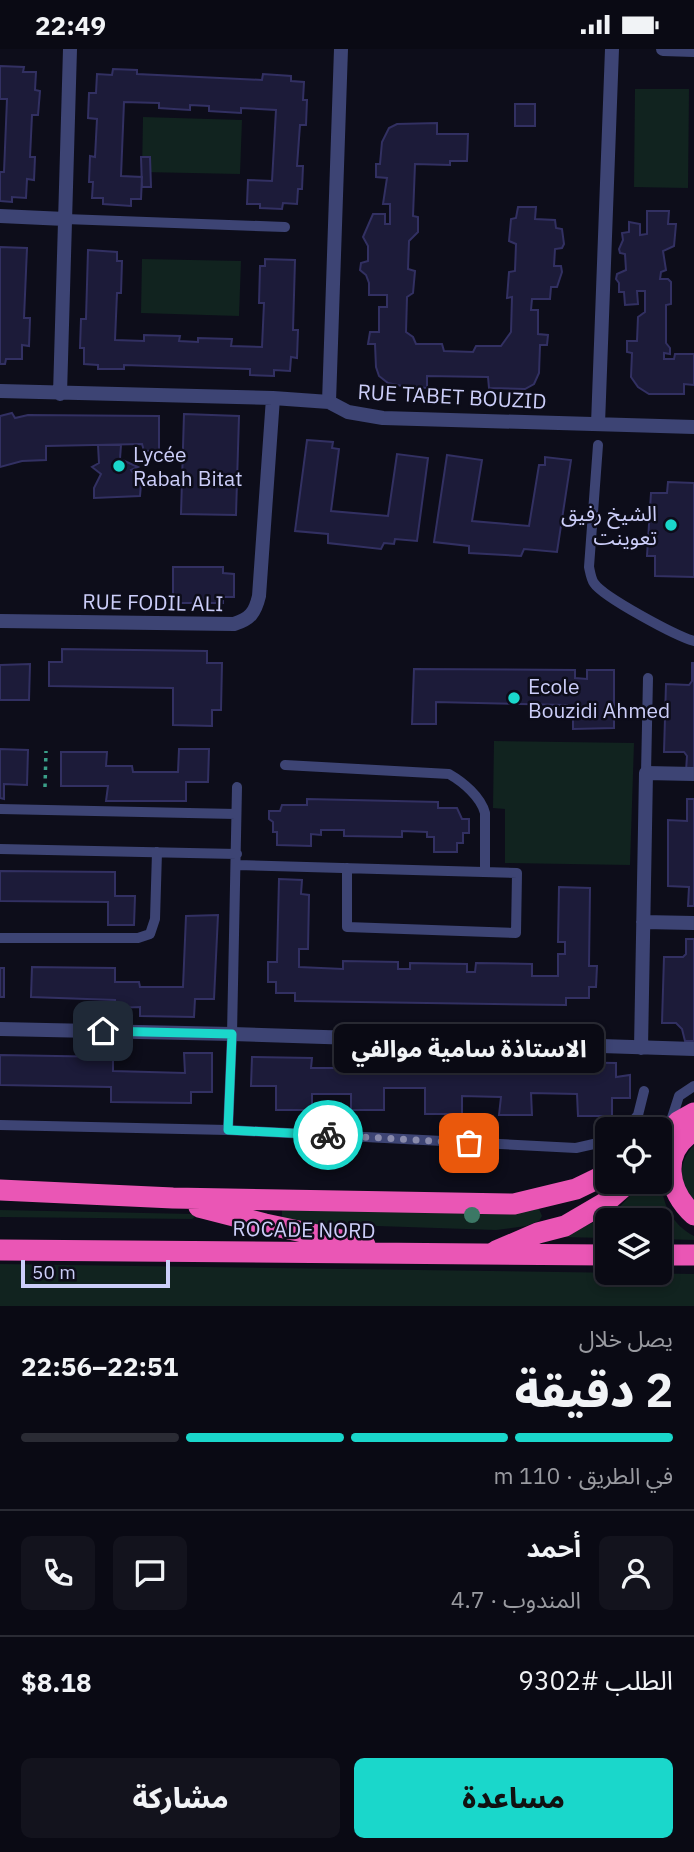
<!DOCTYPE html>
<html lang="ar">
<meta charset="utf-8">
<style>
body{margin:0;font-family:"IBM Plex Sans","Noto Sans Arabic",sans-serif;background:#13131d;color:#f1f3f6;direction:rtl;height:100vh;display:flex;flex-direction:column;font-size:26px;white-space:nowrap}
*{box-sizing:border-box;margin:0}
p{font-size:23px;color:#999aa0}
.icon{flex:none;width:38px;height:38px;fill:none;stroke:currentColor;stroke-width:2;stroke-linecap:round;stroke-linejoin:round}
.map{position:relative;height:1257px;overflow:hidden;direction:ltr}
.drawer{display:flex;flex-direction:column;background:#0a0a14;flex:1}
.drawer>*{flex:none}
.controls{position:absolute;left:595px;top:1068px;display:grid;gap:14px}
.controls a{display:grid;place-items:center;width:77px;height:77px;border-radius:10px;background:#0a0a14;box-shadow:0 4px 10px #0003,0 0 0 2px #2a2b34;font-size:35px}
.scale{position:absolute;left:21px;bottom:18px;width:149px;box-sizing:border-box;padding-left:7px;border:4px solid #cccef9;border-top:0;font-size:19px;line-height:24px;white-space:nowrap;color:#cccef9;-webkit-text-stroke:5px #0d0d1a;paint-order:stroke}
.pin{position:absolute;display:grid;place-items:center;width:60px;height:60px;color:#fff;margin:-30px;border-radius:14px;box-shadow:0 4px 10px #0006}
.courier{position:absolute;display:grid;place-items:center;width:70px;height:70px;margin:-35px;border:5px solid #1ad7cb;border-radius:50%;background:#fff;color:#222;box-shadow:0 2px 9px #0007}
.bubble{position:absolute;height:49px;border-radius:10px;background:#0a0a14;box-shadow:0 4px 10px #0003,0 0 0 2px #2a2b34;font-size:23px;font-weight:800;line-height:49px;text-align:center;direction:rtl}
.headline em{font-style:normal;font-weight:800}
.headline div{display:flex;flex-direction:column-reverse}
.headline{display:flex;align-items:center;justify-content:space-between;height:119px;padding:0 21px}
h1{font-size:46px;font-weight:800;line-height:52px}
.bar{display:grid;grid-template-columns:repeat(4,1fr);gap:10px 7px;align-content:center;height:84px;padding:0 21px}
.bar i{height:9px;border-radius:5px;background:#2a2b34}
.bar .active{background:#1ad7cb}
.bar p{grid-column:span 4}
.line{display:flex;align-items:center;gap:18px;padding:0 21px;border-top:2px solid #2a2b34}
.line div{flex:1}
.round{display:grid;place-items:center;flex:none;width:74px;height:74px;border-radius:10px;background:#13131d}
.action{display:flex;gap:14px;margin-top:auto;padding:14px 21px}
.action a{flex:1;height:80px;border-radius:10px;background:#1ad7cb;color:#111;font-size:28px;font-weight:800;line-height:80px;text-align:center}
.action a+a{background:#13131d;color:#f1f3f6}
.status{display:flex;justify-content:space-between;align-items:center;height:49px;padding:0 35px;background:#0a0a14;direction:ltr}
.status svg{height:19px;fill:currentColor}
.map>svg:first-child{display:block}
.green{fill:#11231f}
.building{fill:#1c1b39;stroke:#323062;stroke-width:2}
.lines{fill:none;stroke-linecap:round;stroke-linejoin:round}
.path{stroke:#3a9f88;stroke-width:3.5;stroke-dasharray:3.5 5;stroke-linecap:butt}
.service{stroke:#3d4474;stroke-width:10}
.minor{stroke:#3d4474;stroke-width:14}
.motorway{stroke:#ea56b5;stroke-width:21}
.tree{fill:#3c7865}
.done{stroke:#898aab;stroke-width:7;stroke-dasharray:0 12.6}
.route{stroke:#1ad7cb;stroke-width:9}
.poi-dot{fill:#1ad7cb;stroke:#0d0d1a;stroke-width:2.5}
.labels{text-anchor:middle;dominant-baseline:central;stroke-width:5;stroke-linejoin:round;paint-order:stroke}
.street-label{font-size:21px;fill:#cccef9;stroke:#0d0d1a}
.poi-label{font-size:21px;fill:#cccef9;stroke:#0d0d1a;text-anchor:start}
</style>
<div class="status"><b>22:49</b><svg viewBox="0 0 49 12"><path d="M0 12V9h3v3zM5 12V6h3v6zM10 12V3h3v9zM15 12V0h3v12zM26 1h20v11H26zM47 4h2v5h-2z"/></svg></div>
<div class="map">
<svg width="694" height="1257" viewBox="0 0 694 1257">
<rect width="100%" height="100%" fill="#0d0d1a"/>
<path class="green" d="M635 40H689L688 139 634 138Z
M143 68 242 71 240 125 142 123Z
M142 210 241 212 239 267 141 264Z
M494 692 634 694 630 816 505 814V760L493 759Z
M694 1096V1153C679 1134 677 1114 694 1096Z
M663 1110C657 1140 665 1172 694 1187V1191L660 1190V1171H607V1189L560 1188 613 1165 644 1132H660V1114Z
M282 1159 539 1160 542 1167 539 1172 526 1177 496 1181 289 1174 282 1172Z
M0 1161 193 1165 196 1167 192 1170 0 1168Z
M0 1215 694 1225V1257H0Z"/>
<path class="building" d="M0 17 24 18 23 23H36L35 41 40 42 38 66H32L30 108H35L34 131 27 130 26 149 12 148V153L0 152V123H4L7 50H0Z
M113 20 137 21V25L262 31 263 25 291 27V32L304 33 303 51H307L306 76H300L297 117H303L302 140H298L297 155 283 154 282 160 260 159V155H247L248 131 272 132 276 61 241 59V64L209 62V57L190 56V61L174 60 159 59V54L124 53 121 127 142 128 141 150H131V157L103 155V149H92L93 133H89L90 107 95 108 97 70 88 69 89 44H96L97 25 112 26Z
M515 55H535V77H515Z
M437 74V85H468L467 112H450V116L415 115 413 167 418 168V183L409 192 408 220 415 222 413 244 407 248 406 283 413 288 416 295H442L444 302 473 303 476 297H501L511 283 512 248 507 249 509 223 515 222 516 195 509 192 511 170 516 169 518 158H536L535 170 555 171 556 179 562 180 564 195 562 199 555 200 554 217H561L562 223 557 238H551L550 250H532L531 261H538V285L548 286 547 296H540L539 324 534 335 525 340 489 339 488 328 427 327V339L402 337 388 334 379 327 376 318 375 295H368L370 283H379V258H387V246H369V234L366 226 360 221 361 214 368 212V197L363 188 373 165H385V175H390V155H383L387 129 376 128V115H380L382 93 389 79 397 75Z
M141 108H150L151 138H142Z
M647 162H669L668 175H676L674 197 663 202 666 221 661 223 660 230H668L671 233V255L666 256V294L670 299V305L664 304V310H674L675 305H694V336L684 335V345H649L638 338 631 328 632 304 627 303V292H637L638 268 645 263V242H637L638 255 625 256 624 243H619V234L616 230 617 225 626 221 625 205 620 204 619 200 623 191 622 184 629 183V173L640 175V186L647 185Z
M0 198 27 199 24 269H30L29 297 22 296V310H6L5 315H0Z
M88 201 117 203V212H122L121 244H117L115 291 144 292V286L180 287 179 292 198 293V289L232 290 231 297 262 298 264 254H259L260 217H265V210L295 211 293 281H298L297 309 291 308 290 322 274 321V327L250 326V320L124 316V320H98V316L84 315V299H80L81 270H86Z
M12 364 15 369 28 366 159 367V402H144L142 395 46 397V411L22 412 0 418V367Z
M184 365 239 367 236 466 181 465Z
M307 391 333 393 332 399 339 400 331 462 388 467 397 405 428 409 417 492 395 490 394 495 384 494 381 500 328 494V485L295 482Z
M98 396H121L120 410 138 418 131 421 141 435 140 447 94 449V439L101 425 92 418 99 414Z
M447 406 482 411 472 472 529 477 539 416H545V408L571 411 557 503 524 500 521 507 469 504V497L434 493Z
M668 433 694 434V528L655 527V507H647L651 444H667Z
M173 518H223V524L234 525V548H223V554H173Z
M62 600 207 602V614H222L221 661H212V677L173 676V639L49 637V613H62Z
M692 614H694V722H686L687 707 684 703H664L666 635 689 636 692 632Z
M30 615 29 651H0V616Z
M414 620 575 621V629L587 630V621H614V679L573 680V669H567V656L436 653V675H412Z
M0 700 28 701 27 736 4 735V750L0 749Z
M179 700H209L208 733H186V752H106L108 737H61V703H107L106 717H132L133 723H178Z
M307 750 438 753V759H457L462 770H469V784H463V794H457V803H434V788H427V783L402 782V788L344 787V781H321V786L311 785V797L277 796V783H273V773L269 770V762H280L282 756H307Z
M687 750H694V857H688L689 838 668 837V771L687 772Z
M0 822 115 823V847H135L134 876H108V853L0 852Z
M279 830 302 831 301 845 309 846 308 900H299V918L343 920V912L398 913V920H410V914L467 915V923H475L476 914 532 915V927H558V905H565V893H558L559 838 590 839 589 917H597L596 938H589V949H566V956L295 952V944H276V933H268V913H277Z
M218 866 214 950H195L194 968 140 967V958L115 959V951L31 948 32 918 115 919V933H139L140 938H183L186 867Z
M686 890H694V992H685L682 980 676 974H662L664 908H683L686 905Z
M0 919H4V948H0Z
M184 1004H212V1043H191V1054L111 1053V1038L0 1036V1006L113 1008V1022L185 1024Z
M252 1008 312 1009 311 1019H351V1010L458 1012V1022H497V1012L616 1014V1028L630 1026V1049H612V1067H578L577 1045 531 1044 532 1066H499L501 1048 462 1047V1065H425V1039H384V1061H351V1045H312V1061H276V1037H251Z"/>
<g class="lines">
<path class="path" d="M45 738 46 702"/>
<path class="service" d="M65 170 285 178
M598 396 589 518C590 522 591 530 594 534 603 548 676 587 694 592
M285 716 449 725C463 733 481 748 485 764V823
M646 724 648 629
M0 760 236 765
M0 800 237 805
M237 816 517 824 516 884 347 878V819
M0 889H138L150 885 155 870 157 803
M670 1075 679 1047 694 1037
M0 1076 228 1081 232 985 237 738
M626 1080 638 1066 644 1042
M228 1081 576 1099 607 1092"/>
<path class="minor" d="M663 0 694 1
M0 167 65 170
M0 342 273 349 329 353 348 363 383 369 694 378
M60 345 70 0
M329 353 341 0
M598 375 612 0
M0 572 234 575C250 570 255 564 259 547L273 349
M643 873 694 874
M0 980 232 985 694 1000
M641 999 646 724 694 725"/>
<path class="motorway" d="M694 1082C659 1103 668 1143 694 1166
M660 1093 678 1073 694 1064
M0 1141 173 1149 514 1155 576 1140 607 1125
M199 1158 265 1175 365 1196
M0 1201 607 1206
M496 1202 538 1184 565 1177 606 1153 630 1132
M660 1206H694"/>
</g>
<circle class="tree" cx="472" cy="1166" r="8"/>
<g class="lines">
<path class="done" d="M328 1086 469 1094"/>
<path class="route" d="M103 982 232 985 228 1081 328 1086"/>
</g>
<g class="poi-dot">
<circle cx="119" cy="417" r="7"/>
<circle cx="671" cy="476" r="7"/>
<circle cx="514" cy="649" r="7"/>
</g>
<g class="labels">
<g class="street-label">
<text transform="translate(452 347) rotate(3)">RUE TABET BOUZID</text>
<text transform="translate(153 553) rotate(1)">RUE FODIL ALI</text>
<text transform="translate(304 1180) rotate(1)">ROCADE NORD</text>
</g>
<g class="poi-label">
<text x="133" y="405">Lycée<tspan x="133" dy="24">Rabah Bitat</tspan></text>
<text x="657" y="464" text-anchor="end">الشيخ رفيق<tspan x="657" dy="24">تعوينت</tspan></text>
<text x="528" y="637">Ecole<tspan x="528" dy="24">Bouzidi Ahmed</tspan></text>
</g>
</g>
</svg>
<div class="controls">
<a><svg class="icon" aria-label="locate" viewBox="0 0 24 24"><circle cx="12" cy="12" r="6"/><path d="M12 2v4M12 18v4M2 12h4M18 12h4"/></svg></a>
<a><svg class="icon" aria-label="layers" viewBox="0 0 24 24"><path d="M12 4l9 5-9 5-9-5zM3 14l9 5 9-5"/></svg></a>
</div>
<div class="scale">50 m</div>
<div class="pin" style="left:469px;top:1094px;background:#ea580c"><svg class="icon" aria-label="bag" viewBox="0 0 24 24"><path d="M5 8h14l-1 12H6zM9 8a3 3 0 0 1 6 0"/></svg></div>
<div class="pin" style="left:103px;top:982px;background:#1f2937"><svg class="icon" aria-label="home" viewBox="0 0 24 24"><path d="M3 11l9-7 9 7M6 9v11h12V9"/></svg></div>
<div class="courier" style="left:328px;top:1086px"><svg class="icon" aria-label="bike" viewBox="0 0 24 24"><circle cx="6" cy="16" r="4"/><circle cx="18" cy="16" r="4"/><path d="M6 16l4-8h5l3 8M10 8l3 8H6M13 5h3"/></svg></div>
<div class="bubble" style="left:334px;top:975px;width:270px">الاستاذة سامية موالفي</div>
</div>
<section class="drawer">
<div class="headline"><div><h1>2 دقيقة</h1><p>يصل خلال</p></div><em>22:51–22:56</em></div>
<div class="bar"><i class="active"></i><i class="active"></i><i class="active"></i><i></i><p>في الطريق · 110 m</p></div>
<div class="line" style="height:126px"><a class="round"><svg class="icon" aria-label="person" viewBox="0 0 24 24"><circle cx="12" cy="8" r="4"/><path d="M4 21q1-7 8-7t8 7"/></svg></a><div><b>أحمد</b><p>المندوب · 4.7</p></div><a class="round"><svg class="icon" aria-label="chat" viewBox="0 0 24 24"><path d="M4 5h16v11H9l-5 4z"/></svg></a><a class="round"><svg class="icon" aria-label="phone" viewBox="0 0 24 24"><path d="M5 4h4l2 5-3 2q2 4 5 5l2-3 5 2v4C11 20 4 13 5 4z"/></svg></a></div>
<div class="line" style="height:91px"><div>الطلب #9302</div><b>$8.18</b></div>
<div class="action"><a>مساعدة</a><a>مشاركة</a></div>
</section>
